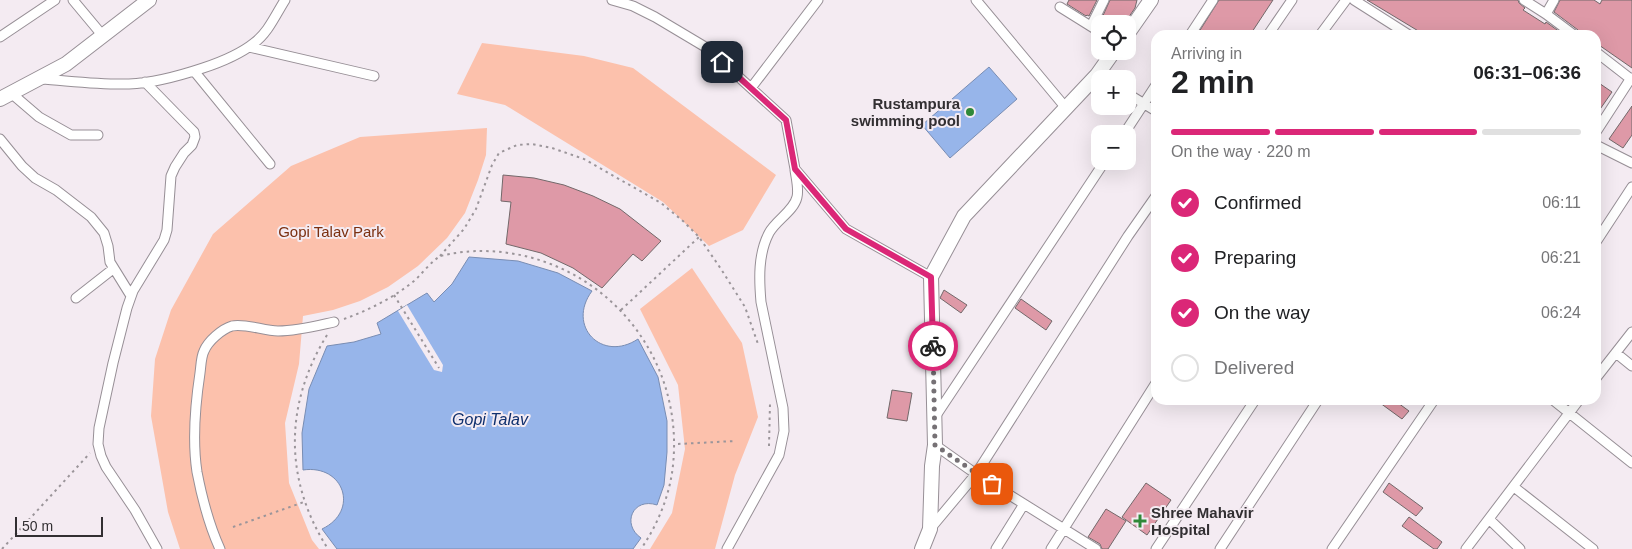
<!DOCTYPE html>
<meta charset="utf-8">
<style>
body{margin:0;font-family:Helvetica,sans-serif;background:#f6f6f6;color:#202124;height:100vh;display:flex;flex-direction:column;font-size:19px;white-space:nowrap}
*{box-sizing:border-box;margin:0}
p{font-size:16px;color:#757577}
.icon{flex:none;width:28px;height:28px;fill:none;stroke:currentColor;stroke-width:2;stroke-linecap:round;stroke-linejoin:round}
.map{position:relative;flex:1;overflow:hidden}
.side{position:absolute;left:1151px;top:30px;width:450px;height:375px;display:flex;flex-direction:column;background:#fff;border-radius:15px;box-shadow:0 5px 20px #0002}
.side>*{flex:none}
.fabs{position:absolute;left:1091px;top:15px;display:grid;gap:10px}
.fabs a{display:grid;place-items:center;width:45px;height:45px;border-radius:10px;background:#fff;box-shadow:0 5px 20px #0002;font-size:25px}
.scale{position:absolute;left:15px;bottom:12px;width:88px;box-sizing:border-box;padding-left:5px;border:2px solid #322f32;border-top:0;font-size:14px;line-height:18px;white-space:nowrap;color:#322f32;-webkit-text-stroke:4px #f4ebf2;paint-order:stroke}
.pin{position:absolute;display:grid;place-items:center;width:42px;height:42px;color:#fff;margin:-21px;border-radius:10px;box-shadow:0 2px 8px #0006}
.courier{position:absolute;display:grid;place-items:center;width:50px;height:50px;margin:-25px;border:4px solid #db2777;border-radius:50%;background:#fff;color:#222;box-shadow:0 1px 6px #0007}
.headline em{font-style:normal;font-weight:600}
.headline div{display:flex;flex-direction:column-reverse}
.headline{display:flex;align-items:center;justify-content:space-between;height:85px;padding:0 20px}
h1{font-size:32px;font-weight:600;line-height:38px}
.bar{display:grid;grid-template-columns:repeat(4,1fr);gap:8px 5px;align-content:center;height:60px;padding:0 20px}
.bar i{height:6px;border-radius:4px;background:#e0e0e0}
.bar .selected{background:#db2777}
.bar p{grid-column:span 4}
ol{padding:0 20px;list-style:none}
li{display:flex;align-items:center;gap:15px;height:55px}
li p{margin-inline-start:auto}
li .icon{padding:5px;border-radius:50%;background:#db2777;color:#fff;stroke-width:4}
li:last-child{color:#757577}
li i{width:28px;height:28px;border:2px solid #e0e0e0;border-radius:50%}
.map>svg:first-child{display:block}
.green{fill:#fcc1ac}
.water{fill:#97b5ea;stroke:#798db3}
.pier{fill:#f4ebf2}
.building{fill:#de99a7;stroke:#73686a}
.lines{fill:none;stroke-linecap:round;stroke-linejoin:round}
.street-casing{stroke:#978f96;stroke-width:11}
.secondary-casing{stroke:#978f96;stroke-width:16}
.path{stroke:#9b959a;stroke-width:2;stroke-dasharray:2.5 4;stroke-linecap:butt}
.street{stroke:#fff;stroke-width:9}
.secondary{stroke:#fff;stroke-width:14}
.done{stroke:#767175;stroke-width:5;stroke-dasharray:0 9}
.route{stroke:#db2777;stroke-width:6}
.poi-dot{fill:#2f8838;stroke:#f4ebf2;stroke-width:2}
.labels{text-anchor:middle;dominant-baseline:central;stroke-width:4;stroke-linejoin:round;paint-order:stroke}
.poi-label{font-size:15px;font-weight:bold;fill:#322f32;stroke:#f4ebf2;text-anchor:end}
.park-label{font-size:15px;fill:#7b2f0f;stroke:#f4ebf2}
.water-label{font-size:16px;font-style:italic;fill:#10306e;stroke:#f4ebf2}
</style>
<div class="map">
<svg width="1632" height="549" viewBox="0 0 1632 549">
<rect width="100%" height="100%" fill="#f4ebf2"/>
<path class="green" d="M482 43 584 56 633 68 776 175 743 230 709 246 663 202 505 105 457 94Z
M487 128 486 155 478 180 465 213 447 238 418 266 388 287 360 301 333 310 303 316 299 364 285 423 289 483 312 540 319 549H180L168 512 151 416 155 359 171 310 213 234 291 166 360 137Z
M692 268 742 343 758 417 735 475 715 549H650L672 513 685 449 678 385 640 309Z"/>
<path class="water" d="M989 67 1017 99 950 158 922 125Z
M469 257 518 261 558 273 592 291C566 326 602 363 638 339L658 377 667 421V452L664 485 657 505C633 497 621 524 641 538L633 549H337L322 529C360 511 344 464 303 470L302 433 309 389 327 346 354 342 381 334 377 323 427 293 434 302 452 284Z"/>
<path class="pier" d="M407 305 443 365 442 372 434 370 398 311Z"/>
<path class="building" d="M1069 0H1097L1089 16 1087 15 1086 16 1067 4Z
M1110 0H1137L1135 8 1124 24H1109L1101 20Z
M1219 0H1273L1250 35H1197Z
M1367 0H1518L1519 3 1525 8 1523 10 1545 24 1546 22 1564 35H1425Z
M1560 0H1594L1600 4 1602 0H1632V68L1596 43V35H1580L1578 30 1554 12Z
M1596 81 1612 92 1596 115Z
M1632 106V135L1623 148 1609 139Z
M503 175 534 178 564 185 593 196 620 209 661 241 642 261 633 254 602 288 573 268 541 253 506 244 511 202 501 201Z
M944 290 967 305 961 313 940 298Z
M1021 299 1052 321 1046 330 1015 308Z
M892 390 912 393 907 421 887 418Z
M1376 400H1394L1409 411 1402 419Z
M1146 483 1171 500 1147 535 1122 517Z
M1389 483 1423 508 1416 516 1383 492Z
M1106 509 1126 521 1108 549H1102L1100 544 1088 537Z
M1409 517 1442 542 1437 549H1434L1402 526Z"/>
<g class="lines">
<g class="street-casing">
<path id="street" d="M73 0 103 36
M612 0 633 6 655 17 707 48 786 120 795 169 846 229 931 277
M976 0 1066 108
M1354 0 1409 35
M1524 0 1546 14 1574 35
M1060 7 1100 32
M1546 14 1554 0
M1091 26 1104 0
M1190 35 1213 0
M1268 35 1292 0
M1320 35 1346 0
M0 37 55 0
M249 47 374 76
M1596 52 1632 80
M194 71 270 164
M41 79C70 81 100 85 129 84 154 83 179 76 203 68 221 62 239 55 254 43 268 33 276 14 285 0
M145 82 188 126 194 132 195 137 192 145 184 153 175 167 171 176 167 230 164 240 133 291 127 308 113 363 99 428 98 444 101 456 106 467 135 510 157 549
M751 88 818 0
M11 93 39 117 71 135H98
M1128 94 1156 111
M1596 132 1631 78
M1124 134 1156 85
M0 139 22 166 35 178 56 190 91 217 104 233 108 246 110 262 131 296
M1596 145 1632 163
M1596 242 1632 187
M76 298 113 269
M1616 353 1632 366
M1596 378 1632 332
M1553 400 1632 463
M935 417 1105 161
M935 445 976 474 1096 549
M1514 487 1593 549
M1490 520 1520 549
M930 529 976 474 1128 236 1156 196
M220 549C209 525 202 498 197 472 192 439 195 406 200 373 201 366 201 357 204 351 208 341 222 329 232 326 245 323 264 331 278 331 297 331 316 326 334 322
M727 549 779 455 784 431 783 408 761 302C759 279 758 254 769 233 776 220 794 211 797 197 799 189 796 178 795 170
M996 549 1024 504
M1051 549 1156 383
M1156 549 1255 400
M1220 549 1318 400
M1332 549 1434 400
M1466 549 1579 400"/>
</g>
<g class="secondary-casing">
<path id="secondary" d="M1128 33 1151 0
M0 99 66 64 149 0
M922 549 930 529 932 466 935 445 931 277 964 216 1097 75 1114 51"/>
</g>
<path class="path" d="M440 256 464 229 476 209 492 165 499 153 517 145 532 144 552 148 584 159 661 203 683 221 699 237 721 269 745 307 758 344
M394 295 439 368
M621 310 699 237
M344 319C369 310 393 298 414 281 421 275 433 259 441 256 452 253 468 251 479 251 595 250 685 350 673 465 670 495 658 524 641 549
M327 335C284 405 284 480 328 549
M678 444 735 441
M769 446 770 403
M233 527 304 502
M2 549 90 453"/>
<use href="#street" class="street"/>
<use href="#secondary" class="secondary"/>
</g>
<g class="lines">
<path class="done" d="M933 346 935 445 992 484"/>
<path class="route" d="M722 62 786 120 795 169 846 229 931 277 933 346"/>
</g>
<g class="poi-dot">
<circle cx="970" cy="112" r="5"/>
<path d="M1137.5 513.5h5v5h5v5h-5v5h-5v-5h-5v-5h5z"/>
</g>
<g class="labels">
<g class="poi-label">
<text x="960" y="103">Rustampura<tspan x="960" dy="17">swimming pool</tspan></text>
<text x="1151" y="512" text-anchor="start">Shree Mahavir<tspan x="1151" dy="17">Hospital</tspan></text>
</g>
<g class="park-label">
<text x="331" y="231">Gopi Talav Park</text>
</g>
<g class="water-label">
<text x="490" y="419">Gopi Talav</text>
</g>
</g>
</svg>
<div class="fabs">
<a><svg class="icon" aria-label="locate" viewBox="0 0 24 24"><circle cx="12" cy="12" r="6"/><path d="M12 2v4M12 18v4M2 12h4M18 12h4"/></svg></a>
<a>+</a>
<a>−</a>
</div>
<div class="scale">50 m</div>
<div class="pin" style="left:992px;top:484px;background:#ea580c"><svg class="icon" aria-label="bag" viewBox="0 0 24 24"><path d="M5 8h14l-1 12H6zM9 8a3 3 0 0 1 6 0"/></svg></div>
<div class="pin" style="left:722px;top:62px;background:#1f2937"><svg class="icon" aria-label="home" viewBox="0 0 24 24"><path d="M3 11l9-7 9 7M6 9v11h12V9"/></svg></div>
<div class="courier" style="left:933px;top:346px"><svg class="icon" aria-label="bike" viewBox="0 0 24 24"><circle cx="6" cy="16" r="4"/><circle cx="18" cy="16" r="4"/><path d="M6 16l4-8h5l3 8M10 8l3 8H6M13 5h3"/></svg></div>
<section class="side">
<div class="headline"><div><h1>2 min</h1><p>Arriving in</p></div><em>06:31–06:36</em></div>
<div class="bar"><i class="selected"></i><i class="selected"></i><i class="selected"></i><i></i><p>On the way · 220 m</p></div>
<ol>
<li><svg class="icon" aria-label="check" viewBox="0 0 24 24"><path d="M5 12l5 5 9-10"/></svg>Confirmed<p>06:11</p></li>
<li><svg class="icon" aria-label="check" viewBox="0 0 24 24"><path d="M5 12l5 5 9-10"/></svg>Preparing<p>06:21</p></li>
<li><svg class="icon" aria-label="check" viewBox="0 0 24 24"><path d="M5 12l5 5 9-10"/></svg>On the way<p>06:24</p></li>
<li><i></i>Delivered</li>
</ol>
</section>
</div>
